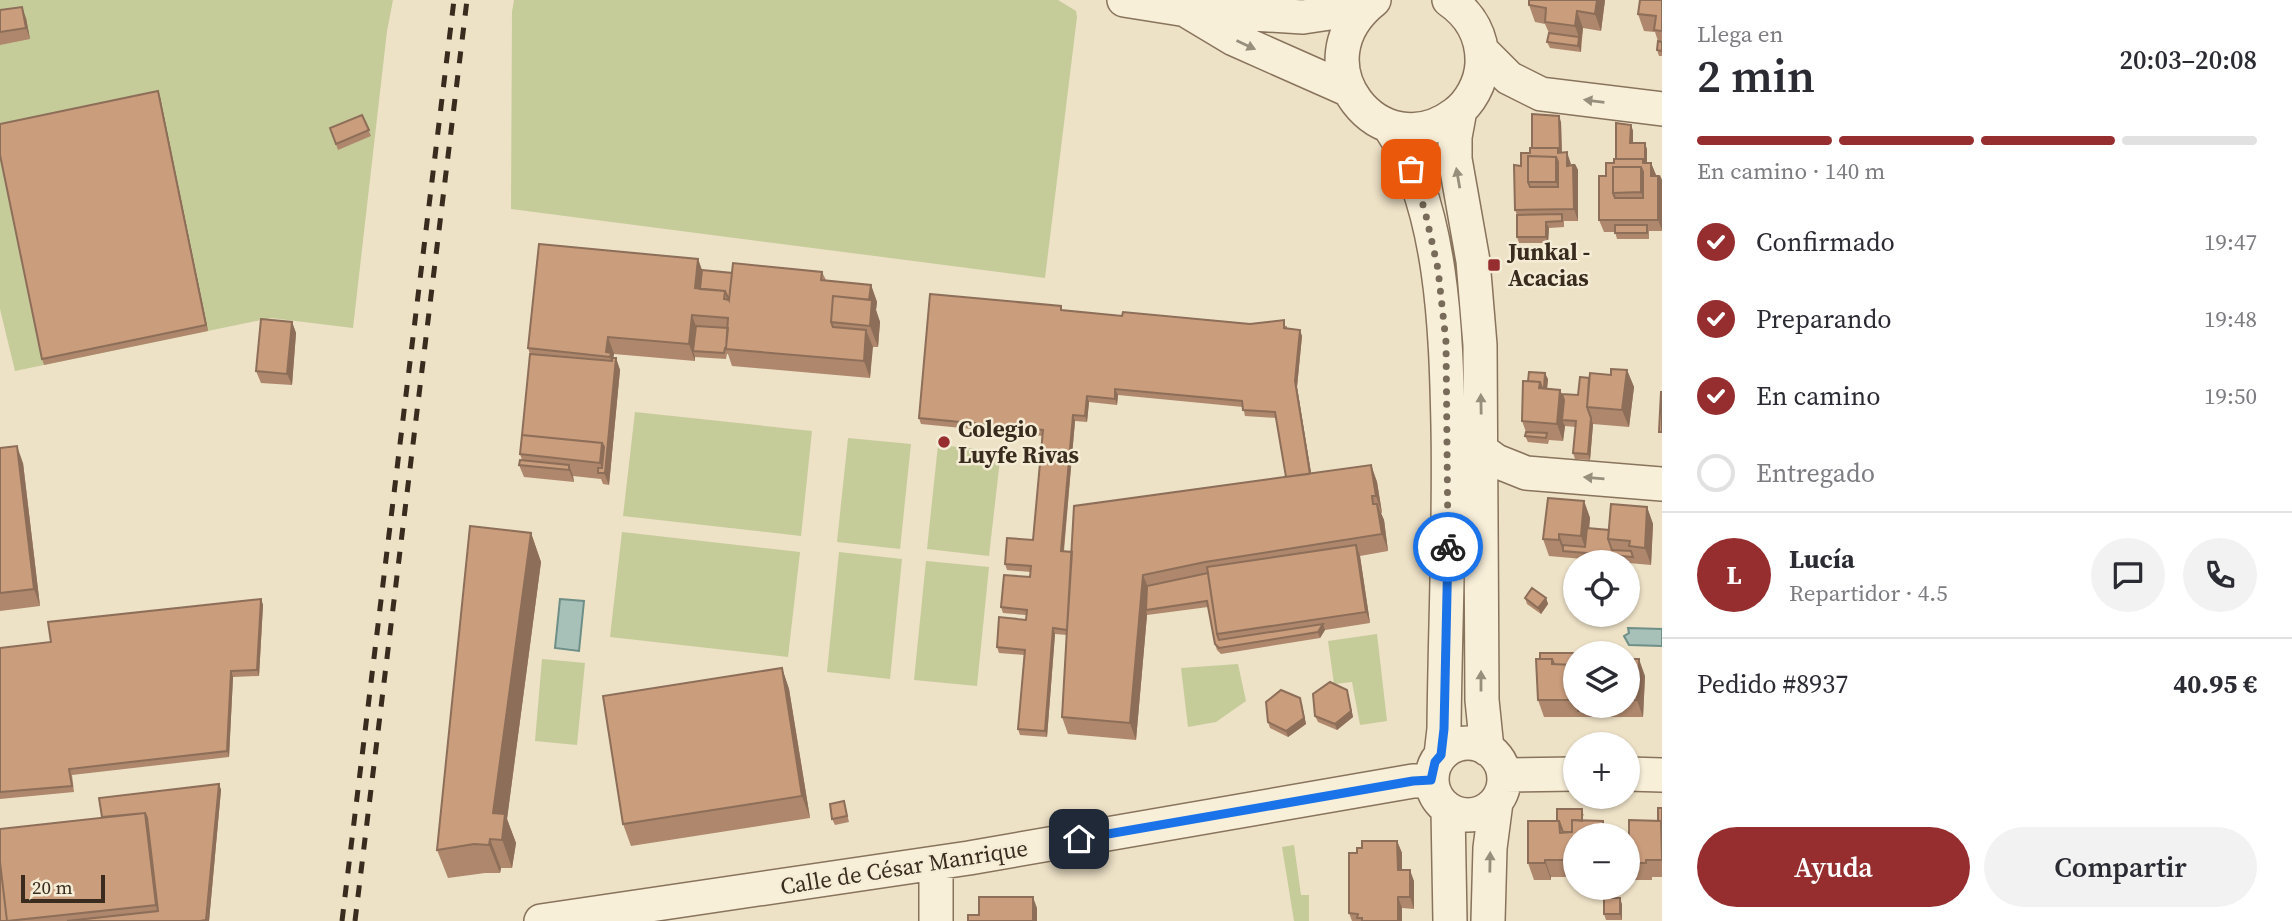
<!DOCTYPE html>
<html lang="es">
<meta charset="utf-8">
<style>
body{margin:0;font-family:"Source Serif 4",serif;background:#f2f2f3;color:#2b2b33;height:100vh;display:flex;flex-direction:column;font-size:26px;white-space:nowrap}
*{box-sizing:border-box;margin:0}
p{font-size:23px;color:#7c7c81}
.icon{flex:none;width:38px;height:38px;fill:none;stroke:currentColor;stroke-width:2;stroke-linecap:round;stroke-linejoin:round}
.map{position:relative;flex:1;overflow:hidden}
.details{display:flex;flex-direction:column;background:#fff;width:630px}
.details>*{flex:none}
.buttons{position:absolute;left:1563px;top:550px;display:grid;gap:14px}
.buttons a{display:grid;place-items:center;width:77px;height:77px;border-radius:50%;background:#fff;box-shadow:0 2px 5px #0004;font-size:35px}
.scale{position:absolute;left:21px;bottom:18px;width:84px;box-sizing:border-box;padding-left:7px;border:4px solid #392c1f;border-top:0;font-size:19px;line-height:24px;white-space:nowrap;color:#392c1f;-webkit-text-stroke:5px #f5ecd5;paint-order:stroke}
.pin{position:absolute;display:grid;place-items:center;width:60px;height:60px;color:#fff;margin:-30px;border-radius:14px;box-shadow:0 4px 10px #0006}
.courier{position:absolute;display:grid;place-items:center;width:70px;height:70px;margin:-35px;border:5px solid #1a73e8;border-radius:50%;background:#fff;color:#222;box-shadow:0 2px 9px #0007}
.summary em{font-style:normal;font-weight:600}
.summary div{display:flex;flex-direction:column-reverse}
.summary{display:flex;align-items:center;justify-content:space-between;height:119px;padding:0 35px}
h1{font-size:46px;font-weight:600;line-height:52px}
.bar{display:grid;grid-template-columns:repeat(4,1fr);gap:10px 7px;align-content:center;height:84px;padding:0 35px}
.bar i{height:9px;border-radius:5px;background:#e1e1e2}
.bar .on{background:#962e2f}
.bar p{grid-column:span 4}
.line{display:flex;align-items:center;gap:18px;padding:0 35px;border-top:2px solid #e1e1e2}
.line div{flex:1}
.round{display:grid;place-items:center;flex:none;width:74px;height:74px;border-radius:37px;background:#f2f2f3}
ol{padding:0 35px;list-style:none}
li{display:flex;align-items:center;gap:21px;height:77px}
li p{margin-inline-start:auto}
li .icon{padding:7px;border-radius:50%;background:#962e2f;color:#fff;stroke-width:4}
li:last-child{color:#7c7c81}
li i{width:38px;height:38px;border:4px solid #e1e1e2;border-radius:50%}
.primary-button{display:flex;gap:14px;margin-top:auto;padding:14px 35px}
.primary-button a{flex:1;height:80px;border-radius:42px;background:#962e2f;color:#fff;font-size:28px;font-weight:600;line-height:80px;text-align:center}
.primary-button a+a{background:#f2f2f3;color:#2b2b33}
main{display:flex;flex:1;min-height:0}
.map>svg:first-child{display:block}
.green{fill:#c6cb9a}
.water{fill:#a7c1b9;stroke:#6e8f87;stroke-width:2}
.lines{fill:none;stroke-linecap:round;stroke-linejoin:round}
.minor-casing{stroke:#88735c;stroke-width:36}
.minor{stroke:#f8efd9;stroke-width:33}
.rail{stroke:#392c1f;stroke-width:5;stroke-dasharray:12 12;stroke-linecap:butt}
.wall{fill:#ae876c;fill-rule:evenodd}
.shaded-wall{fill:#8d6e58}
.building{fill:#ca9d7d;stroke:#8d6e58;stroke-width:2;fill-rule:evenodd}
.oneway{fill:#988e7c}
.done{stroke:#786b59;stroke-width:7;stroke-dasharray:0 12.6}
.route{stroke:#1a73e8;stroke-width:9}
.poi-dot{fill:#962e2f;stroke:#f5ecd5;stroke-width:2.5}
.labels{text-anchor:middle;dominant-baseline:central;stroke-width:5;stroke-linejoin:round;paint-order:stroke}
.poi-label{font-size:23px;font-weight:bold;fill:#392c1f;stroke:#f5ecd5;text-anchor:start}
.street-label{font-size:23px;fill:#392c1f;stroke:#f5ecd5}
</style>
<main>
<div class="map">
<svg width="1662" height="921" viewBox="0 0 1662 921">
<rect width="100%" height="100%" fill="#ede1c6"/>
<path class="green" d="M0 0H393L387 31 353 328 271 318 15 371 0 309Z
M514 0H1058L1076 11 1077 17 1045 278 511 209 512 12Z
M635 412 812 431 801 536 623 516Z
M848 438 911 444 900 549 837 542Z
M938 445 1001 451 989 556 927 549Z
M622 532 800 552 788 657 610 637Z
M839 552 902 559 890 679 827 672Z
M926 561 989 567 977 686 914 680Z
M1377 634 1387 721 1360 725 1352 682 1334 684 1328 641Z
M542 659 585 663 577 745 535 741Z
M1238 664 1246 701 1216 722 1188 727 1181 668Z
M1294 845 1301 895H1309V921H1294L1282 847Z"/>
<path class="water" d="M560 599 584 601 579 651 555 648Z
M1628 628 1662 629V646L1629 645 1624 636 1629 633Z"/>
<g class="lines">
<g class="minor-casing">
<path id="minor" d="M1124 0 1187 10 1303 17 1363 8
M1374 0C1294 63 1381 170 1455 114 1470 103 1481 83 1482 64 1483 37 1471 15 1449 0
M1189 12 1234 39 1349 90
M1482 51 1509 78 1541 94 1662 109
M1460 110 1455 137V159L1473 261 1480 345 1482 700 1487 749
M1389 126C1443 206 1446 332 1448 426 1450 527 1445 628 1444 729L1441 755
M1481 450 1496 461 1526 473 1662 484
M1432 779a36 36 0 1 1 72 0a36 36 0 1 1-72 0Z
M1628 774 1662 775
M1504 775 1575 774
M1448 810 1450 921
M936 863V921
M541 921 969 858 1413 781H1431
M1488 921 1490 848 1496 802"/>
</g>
<use href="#minor" class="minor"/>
<path class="rail" d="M342 921 454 0
M355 921 467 0"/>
</g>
<path class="wall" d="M1529 0H1605L1601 31 1583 28 1581 52 1550 48 1547 42 1549 33 1545 24 1535 22 1529 5Z
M1662 0V56H1659L1657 50 1658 41 1655 32 1644 31 1638 14Z
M0 10 26 18 30 39 0 45Z
M158 91 160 97 208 331 44 365 42 359Z
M362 115 371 136 338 150 330 128Z
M1561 122 1562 153 1571 165 1575 164 1578 170V221H1564V227L1549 228 1548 243H1519L1517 237V215L1515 210 1516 165H1521L1532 148Z
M1631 125 1633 131V143L1647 149V163H1651L1656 175 1662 180V231H1649V239H1617L1615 232H1604L1599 220 1614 163Z
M698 259 702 270 732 273 822 272 826 280 871 285 877 302 876 310 880 322 878 347H872L870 378 732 366 728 354H727L726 359 695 357V361L614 354 613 358H616L620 370 609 485 603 484 601 479 573 476 574 482 524 477 519 465 522 460 520 454 530 354 528 348Z
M1063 310 1122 316 1287 326V328L1302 336 1297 387 1311 473 1371 465 1377 482 1382 513H1381L1384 520 1388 551 1360 556 1370 623 1325 630 1320 638 1221 654 1217 650 1215 644 1208 607 1147 615 1136 740 1068 734 1062 717 1067 635 1055 634 1047 737 1020 735 1018 729 1024 655 999 653 997 647 1026 620V615L1003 613 1001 607 1030 577 1031 572 1007 570 1005 564 1033 540 1043 436 921 424 919 418ZM1118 395 1243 407 1245 416 1276 418 1286 477 1072 552 1064 551 1075 421 1087 422 1089 402 1117 405Z
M292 322 296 333 292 385 261 383 256 371Z
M1627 370 1634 387 1629 427 1593 424 1590 460 1575 459 1573 453 1576 427 1565 426 1563 441 1549 440 1548 444 1528 442 1525 436 1526 432 1522 421 1528 381 1548 379 1547 388 1560 390 1562 394 1578 395 1589 378 1611 375Z
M0 448 23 463 40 606 0 611Z
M1584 501 1590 518 1589 528 1609 530 1647 507 1653 524 1651 565 1549 556 1543 539Z
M531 533 541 562 507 819 516 843 512 868H501L500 873H485L448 878 437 850Z
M1525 598H1546L1548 604 1541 614 1527 604Z
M261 599 263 605 259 676 233 677 229 757 72 775 74 792 0 799V648L51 642Z
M1575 653V705H1593V717H1544L1538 700Z
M1628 659 1645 676 1643 717H1607L1603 705H1628Z
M782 668 789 689 810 818 631 846 623 824Z
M1347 690 1353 717 1337 730 1318 722 1315 716Z
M1302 704 1306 724 1288 737 1270 728 1268 722Z
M219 784 221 790 209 921H0L102 817Z
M844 801 849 822 835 825 832 819Z
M1662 808V877H1652V880H1635L1629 863 1658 821Z
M1584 814 1575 835V877H1551V880H1534L1528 863 1557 821Z
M1397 841 1402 853V870L1414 881V909L1402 908V921H1352L1349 913 1362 848Z
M1622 904V920H1606L1604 914Z"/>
<path class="shaded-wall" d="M1597 0H1605L1601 31 1595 14Z
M22 7 26 18 30 39 26 28Z
M1577 11 1583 28 1581 43 1575 26Z
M1579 37 1581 43V52L1578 46Z
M158 91 160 97 208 331 206 325Z
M1559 116 1561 122 1562 164 1558 153Z
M1631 125 1633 131V149L1630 143Z
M1645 143 1647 149V170L1645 164Z
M1567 152 1571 164 1567 166Z
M1556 157 1562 173V199L1556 182Z
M1651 163 1656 175 1651 176Z
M1575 164 1578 170V221L1574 209 1573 165Z
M1641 167 1647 184V209L1641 192Z
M1660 175 1662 180V230L1658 220V176Z
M1546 222 1549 228 1548 243 1546 237Z
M698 259 704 276 699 299 695 288Z
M871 285 877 302 876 310 880 322 878 347 870 326 869 304Z
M692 315 698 332 693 351 695 357V361L689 344Z
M292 322 296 333 292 385 287 374Z
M866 330 873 347 870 378 864 361Z
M1300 330 1302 336 1297 387 1314 491 1312 485 1295 381Z
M608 337 614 354 613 359 616 358 620 370 609 485 600 463 602 443 615 371 610 357 606 352Z
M1627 370 1634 387 1629 427 1622 410Z
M1545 373 1548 379 1546 399 1544 393Z
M1115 389 1118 395 1117 405 1115 399Z
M1560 390 1566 406 1562 420 1565 426 1563 441 1557 424Z
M1087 396 1089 402 1087 422 1085 416Z
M1073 415 1075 421 1063 557 1061 551Z
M1591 418 1593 424 1590 460 1588 454Z
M17 446 23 463 40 606 34 589Z
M569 465 573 476 574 482 569 470Z
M1371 465 1377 482 1382 513 1376 496Z
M1584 501 1590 518 1587 553 1581 536Z
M1377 504 1384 520 1388 551 1382 534Z
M1647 507 1653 524 1651 565 1645 548Z
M531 533 541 562 507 819 516 843 512 868 493 813Z
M1559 534 1565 551H1563L1559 540Z
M1356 545 1360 556 1370 623 1366 612Z
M1143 575 1150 592 1146 610 1147 615 1136 740 1130 723Z
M1546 598 1548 604 1541 614 1538 608Z
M261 599 263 605 259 676 257 670Z
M1323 624 1325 630 1320 638 1318 632Z
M1053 628 1055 634 1047 737 1045 731Z
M1639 659 1645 676 1643 717 1637 700Z
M1573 665 1575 669V704L1574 700Z
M782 668 789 689 810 818 802 796Z
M231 671 233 677 229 757 227 751Z
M1347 690 1353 717 1337 730 1335 724Z
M1300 698 1306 724 1288 737 1286 731Z
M1591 705H1593V717L1591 711Z
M219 784 221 790 209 921H207Z
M145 813 150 824 160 917 156 905Z
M1603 821 1608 835H1603Z
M490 839 501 868 500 873 489 845Z
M1397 841 1402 853V881L1398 870Z
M1545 860 1551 877V880L1545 863Z
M1410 870 1414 881V909L1410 897Z
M1033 897 1037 908V921H1033Z
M1398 897 1402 908V921H1398Z
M1620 898 1622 904V920L1620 914Z"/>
<path class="building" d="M1529 0H1597L1595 14 1577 11 1575 26 1545 22 1546 8 1529 5Z
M1640 0H1662V31L1654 30 1656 16 1638 14Z
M22 7 26 28 0 32V10Z
M1549 33 1579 37 1578 46 1547 42Z
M1658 41 1662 42V51L1657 50Z
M158 91 206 325 42 359 0 155V124Z
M1532 114 1559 116 1560 153 1558 148H1532Z
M362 115 369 130 336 144 330 128Z
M1616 123 1631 125 1630 143H1645V163L1643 159H1616Z
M1530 148H1558V153L1567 152V166L1573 165 1574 209 1515 210 1514 165 1521 166V153H1530ZM1528 156 1556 157 1558 162V187H1530L1528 182Z
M1528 156 1556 157V182H1528Z
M1614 159H1643V163H1651V176H1658V220H1599V176H1606V163H1614ZM1613 167H1641L1643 172V198H1615L1613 193Z
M1613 167H1641V192L1613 193Z
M1562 214V221L1546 222V237H1517V215Z
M1615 225H1647V233H1615Z
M539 244 698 259 695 288 725 291 724 299 729 300 733 263 822 272 821 280 871 285 869 300 833 296 831 322 833 327 866 330 864 361 726 349 728 318 692 315 689 344 608 337 606 352 611 353 610 357 528 348Z
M702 270 732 273 729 300 725 291 700 289Z
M930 294 1061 306V310L1122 316 1123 312 1250 324 1284 320V328L1300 330 1295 381 1310 474 1286 477 1275 412 1243 410 1242 401 1115 389V399L1087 396 1085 416 1073 415 1061 551 1072 552 1067 630 1053 628 1045 731 1018 729 1025 650 997 647 999 617 1026 620 1027 610 1001 607 1004 575 1030 577 1031 566 1005 564 1007 538 1033 540 1043 430 919 418Z
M833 296 872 300 870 326 831 322Z
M261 319 292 322 287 374 256 371Z
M696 326 728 328 726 348H725L724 353 693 351Z
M530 354 612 361V358H616L605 473H598V468H602L604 447 602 443 522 435Z
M1611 369 1627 370 1622 410 1587 407 1590 373 1611 375Z
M1529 372 1545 373 1544 388H1542L1540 382 1528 381Z
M1580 377 1589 378 1587 407 1591 418 1588 454 1573 453 1576 421 1562 420 1564 400 1562 394 1578 395Z
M1523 381 1540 382 1539 388 1560 390 1557 424 1522 421Z
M1661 392H1662V432H1659Z
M1526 432 1547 433 1546 438 1525 436Z
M522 435 602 443 600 463 520 454Z
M17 446 34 589 0 593V448Z
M520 460 569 465V470L519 465Z
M1371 465 1376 496H1372L1373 504H1377L1382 534 1205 562 1143 575 1130 723 1062 717 1074 506Z
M1548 498 1584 501 1581 536 1559 534V540L1543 539Z
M1611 504 1647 507 1645 548 1629 546 1630 541 1608 539Z
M470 526 531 533 493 813 505 814 502 840 490 839 489 845 474 844 437 850Z
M1587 528 1609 530 1608 539 1612 550 1631 551 1633 557 1563 551V545L1585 547Z
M1356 545 1366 612 1217 634 1207 567Z
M1208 573 1217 634 1219 640 1323 624 1318 632 1219 648 1215 644 1207 601 1146 610 1147 586Z
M1532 588 1546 598 1538 608 1525 598Z
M261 599 257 670 231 671 227 751 69 769 72 786 0 792V648L51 642 48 622Z
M1540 653H1575V669L1573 665 1554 664 1552 659H1540Z
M1536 659H1552V664L1573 665 1574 700H1538Z
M1628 659H1639L1637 700H1628Z
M782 668 802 796 623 824 603 696Z
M1330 682 1347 690 1351 711 1335 724 1315 716 1313 694Z
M1281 690 1300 698 1304 718 1286 731 1268 722 1266 702Z
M1578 705H1591V711H1578Z
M219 784 206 920 200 921H67L158 911 147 818 145 813 102 817 99 798Z
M844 801 847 816 832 819 830 804Z
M1658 808H1662V824L1661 821H1658Z
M1557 809H1582V821L1572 820V832H1563L1559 821H1557Z
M145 813 156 905 7 921 0 862V829Z
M1572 820 1603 821V835H1575V860H1545V863H1528V821H1559L1560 833 1572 832Z
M1629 820 1661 821 1662 860H1646V863H1629Z
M1362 841H1397L1398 870H1410V897H1398V921H1362V918H1357L1358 914 1349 913V853H1357V848H1362Z
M0 862 7 921H0Z
M979 897H1033V921H968V915H979Z
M1604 898H1620V914H1604Z"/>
<defs><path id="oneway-solid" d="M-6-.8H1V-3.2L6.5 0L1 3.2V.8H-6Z" transform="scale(1.75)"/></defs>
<g class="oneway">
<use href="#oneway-solid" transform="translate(1246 45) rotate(25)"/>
<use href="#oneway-solid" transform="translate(1594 101) rotate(-173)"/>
<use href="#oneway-solid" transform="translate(1458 178) rotate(-100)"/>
<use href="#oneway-solid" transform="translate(1481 404) rotate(-91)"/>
<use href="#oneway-solid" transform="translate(1594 478) rotate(-175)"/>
<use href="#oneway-solid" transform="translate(1481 681) rotate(-90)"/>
<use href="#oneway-solid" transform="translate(1490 862) rotate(-89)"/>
</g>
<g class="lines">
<path class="done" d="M1411 169 1425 211 1438 269 1446 342 1448 547"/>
<path class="route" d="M1079 839 1413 781 1431 780 1435 762 1441 755 1444 729 1448 547"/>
</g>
<g class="poi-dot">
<rect x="1487" y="258" width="14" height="14" rx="3.5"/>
<circle cx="944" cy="442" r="7"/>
</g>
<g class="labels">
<g class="poi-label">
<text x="1508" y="252">Junkal -<tspan x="1508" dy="26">Acacias</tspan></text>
<text x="958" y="429">Colegio<tspan x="958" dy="26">Luyfe Rivas</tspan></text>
</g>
<g class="street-label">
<text transform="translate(904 867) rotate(-9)">Calle de César Manrique</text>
</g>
</g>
</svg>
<div class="buttons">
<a><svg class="icon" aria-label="locate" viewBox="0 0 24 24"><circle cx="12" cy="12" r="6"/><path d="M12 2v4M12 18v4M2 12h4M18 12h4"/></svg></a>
<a><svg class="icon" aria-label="layers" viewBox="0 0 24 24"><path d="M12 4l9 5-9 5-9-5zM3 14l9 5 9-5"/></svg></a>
<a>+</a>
<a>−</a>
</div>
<div class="scale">20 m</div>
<div class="pin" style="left:1411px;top:169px;background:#ea580c"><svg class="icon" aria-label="bag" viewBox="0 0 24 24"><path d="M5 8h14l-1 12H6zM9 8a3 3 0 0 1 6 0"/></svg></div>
<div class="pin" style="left:1079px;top:839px;background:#1f2937"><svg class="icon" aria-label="home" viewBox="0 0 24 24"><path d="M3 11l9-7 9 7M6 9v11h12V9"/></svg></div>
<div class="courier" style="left:1448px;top:547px"><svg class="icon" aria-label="bike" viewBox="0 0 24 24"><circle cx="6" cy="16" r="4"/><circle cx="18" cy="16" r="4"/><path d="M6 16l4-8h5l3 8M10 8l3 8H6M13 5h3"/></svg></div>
</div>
<section class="details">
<div class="summary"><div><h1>2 min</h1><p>Llega en</p></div><em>20:03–20:08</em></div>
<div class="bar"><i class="on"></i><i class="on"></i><i class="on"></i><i></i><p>En camino · 140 m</p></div>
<ol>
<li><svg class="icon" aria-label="check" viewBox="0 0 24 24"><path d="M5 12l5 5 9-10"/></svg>Confirmado<p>19:47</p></li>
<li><svg class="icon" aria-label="check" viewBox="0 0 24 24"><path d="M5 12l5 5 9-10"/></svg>Preparando<p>19:48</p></li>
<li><svg class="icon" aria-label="check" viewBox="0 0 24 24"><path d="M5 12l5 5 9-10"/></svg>En camino<p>19:50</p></li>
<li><i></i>Entregado</li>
</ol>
<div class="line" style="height:126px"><b class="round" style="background:#962e2f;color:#fff">L</b><div><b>Lucía</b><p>Repartidor · 4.5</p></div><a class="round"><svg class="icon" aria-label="chat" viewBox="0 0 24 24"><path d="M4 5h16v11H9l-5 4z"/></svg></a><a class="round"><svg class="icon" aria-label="phone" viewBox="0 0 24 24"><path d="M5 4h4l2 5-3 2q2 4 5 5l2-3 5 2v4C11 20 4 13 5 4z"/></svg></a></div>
<div class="line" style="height:91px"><div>Pedido #8937</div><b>40.95 €</b></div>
<div class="primary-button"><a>Ayuda</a><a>Compartir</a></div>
</section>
</main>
